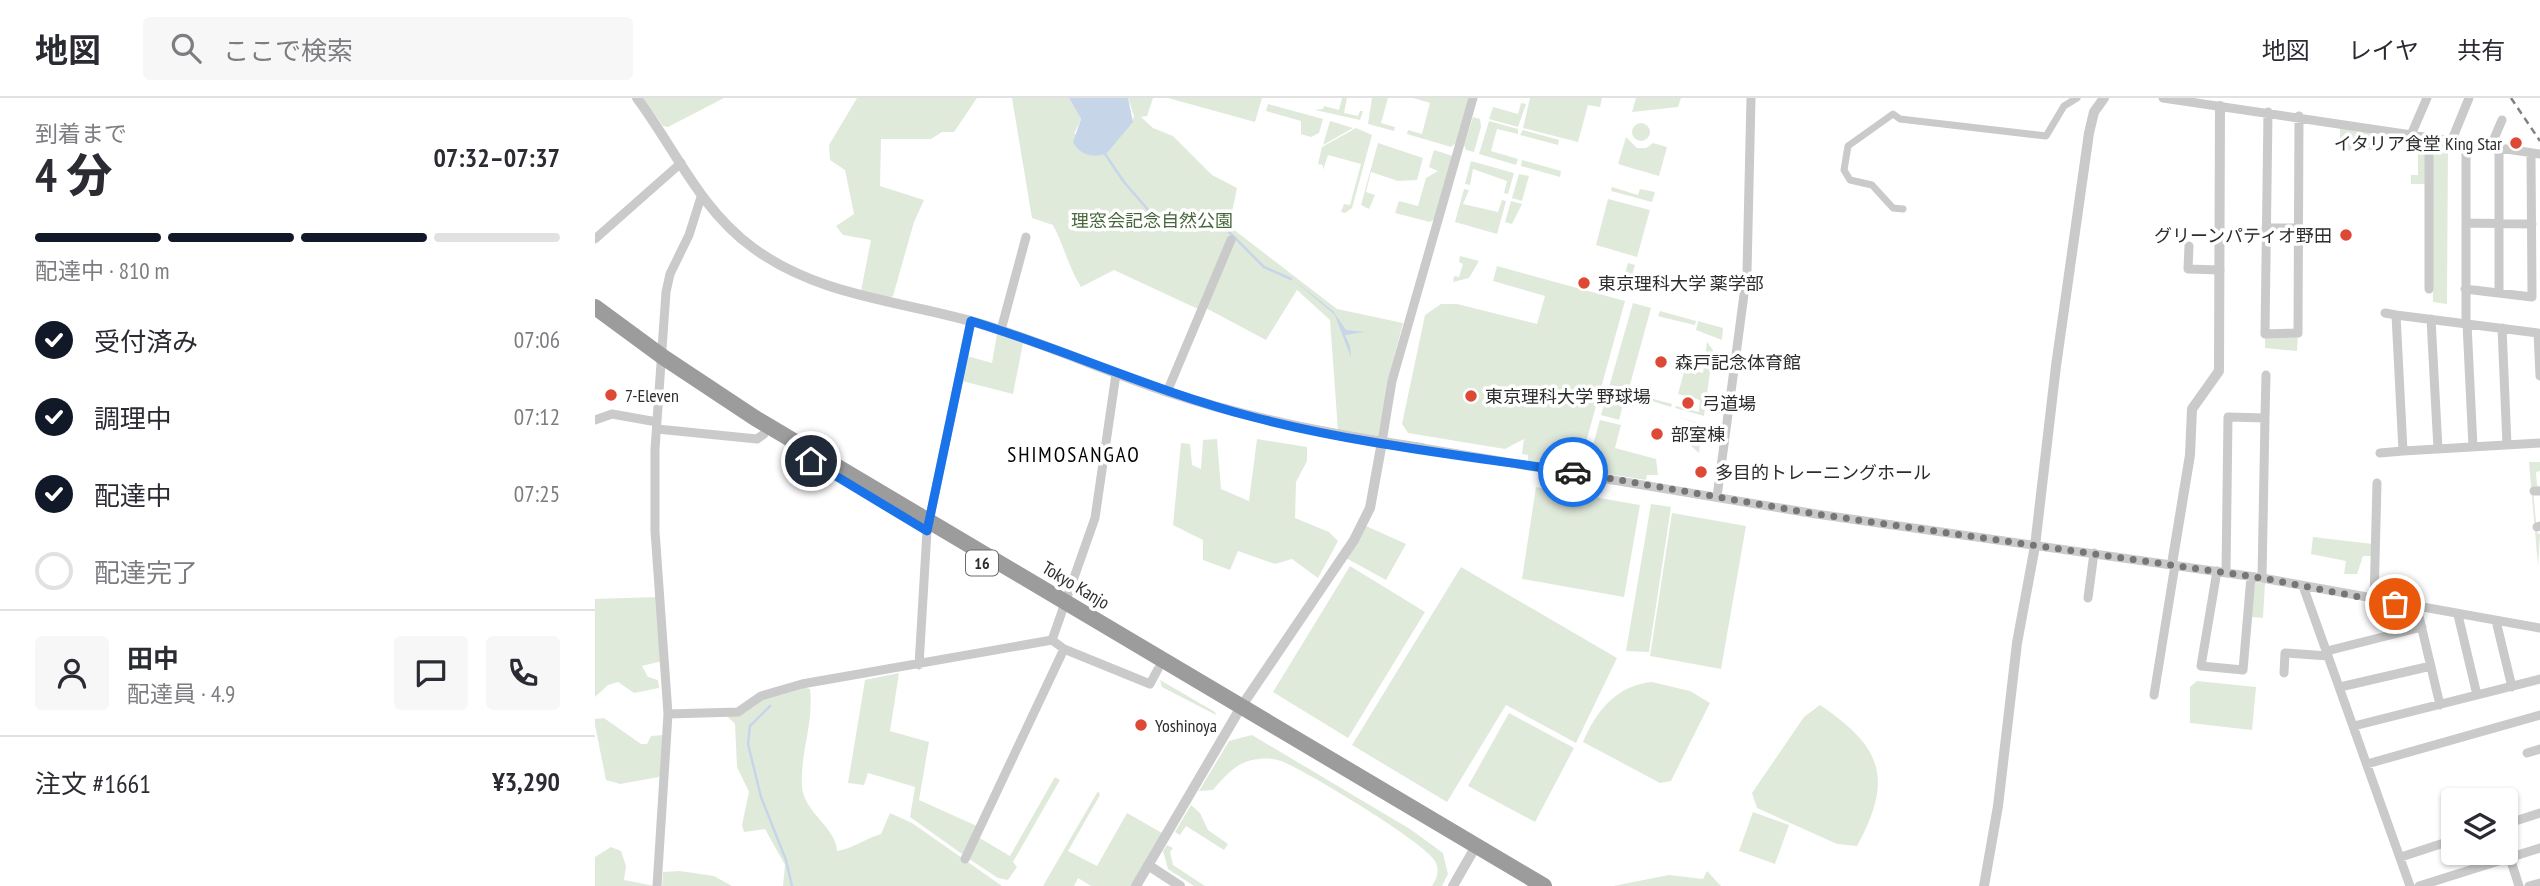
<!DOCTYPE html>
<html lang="ja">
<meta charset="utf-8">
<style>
body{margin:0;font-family:"PT Sans Narrow","Noto Sans JP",sans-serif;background:#f7f7f7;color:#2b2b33;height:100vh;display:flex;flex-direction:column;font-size:26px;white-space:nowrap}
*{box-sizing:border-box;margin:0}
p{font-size:23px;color:#7c7c81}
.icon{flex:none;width:38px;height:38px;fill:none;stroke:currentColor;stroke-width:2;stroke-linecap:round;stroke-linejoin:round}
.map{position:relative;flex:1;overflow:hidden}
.side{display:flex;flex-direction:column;background:#fff;width:595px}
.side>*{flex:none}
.tools{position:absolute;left:1846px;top:690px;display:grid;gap:14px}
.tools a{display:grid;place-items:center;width:77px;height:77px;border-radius:7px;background:#fff;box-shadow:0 2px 5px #0004;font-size:35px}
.pin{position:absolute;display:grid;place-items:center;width:60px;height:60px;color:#fff;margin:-30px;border:4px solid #fff;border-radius:50%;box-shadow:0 2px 7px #0007}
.courier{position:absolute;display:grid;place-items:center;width:70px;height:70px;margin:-35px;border:5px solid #1a73e8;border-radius:50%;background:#fff;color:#222;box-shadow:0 2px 9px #0007}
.headline em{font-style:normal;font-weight:800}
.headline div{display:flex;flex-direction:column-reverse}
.headline{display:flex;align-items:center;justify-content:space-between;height:119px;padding:0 35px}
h1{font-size:46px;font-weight:800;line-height:52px}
.bar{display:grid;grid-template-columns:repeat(4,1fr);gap:10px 7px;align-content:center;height:84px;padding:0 35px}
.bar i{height:9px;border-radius:5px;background:#e1e1e2}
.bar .selected{background:#111827}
.bar p{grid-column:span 4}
.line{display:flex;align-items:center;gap:18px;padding:0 35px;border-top:2px solid #e1e1e2}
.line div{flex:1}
.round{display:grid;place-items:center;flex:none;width:74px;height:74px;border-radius:7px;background:#f7f7f7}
ol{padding:0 35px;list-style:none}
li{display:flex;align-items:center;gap:21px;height:77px}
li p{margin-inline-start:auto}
li .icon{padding:7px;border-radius:50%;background:#111827;color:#fff;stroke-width:4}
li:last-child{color:#7c7c81}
li i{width:38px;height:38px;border:4px solid #e1e1e2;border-radius:50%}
header{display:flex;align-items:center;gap:42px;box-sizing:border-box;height:98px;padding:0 35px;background:#fff;border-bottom:2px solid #e1e1e2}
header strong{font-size:33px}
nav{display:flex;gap:38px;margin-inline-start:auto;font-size:24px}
.search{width:490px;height:63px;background:#f7f7f7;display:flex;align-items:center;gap:18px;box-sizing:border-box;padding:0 24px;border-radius:7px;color:#7c7c81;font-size:26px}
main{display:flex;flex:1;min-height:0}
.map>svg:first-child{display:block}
.green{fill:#e0eadb}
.water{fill:#c7d5e9}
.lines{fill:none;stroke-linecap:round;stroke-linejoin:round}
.stream{stroke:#c7d5e9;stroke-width:2.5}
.pedestrian{stroke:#cacaca;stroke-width:7}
.minor{stroke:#cacaca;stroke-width:9}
.tertiary{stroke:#cacaca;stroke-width:10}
.trunk{stroke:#9c9c9c;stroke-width:16}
.rail{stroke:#828282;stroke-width:2.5;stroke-dasharray:7 5;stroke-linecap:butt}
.done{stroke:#767676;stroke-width:7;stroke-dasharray:0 12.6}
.route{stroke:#1a73e8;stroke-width:9}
.poi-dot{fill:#de4935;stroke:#fff;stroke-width:2.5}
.labels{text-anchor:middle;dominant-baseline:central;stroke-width:7;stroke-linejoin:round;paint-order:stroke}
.shield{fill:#fff;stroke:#6c6c6c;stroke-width:2}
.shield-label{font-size:16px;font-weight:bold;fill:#2d2d2d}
.poi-label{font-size:18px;fill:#2d2d2d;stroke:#fff;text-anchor:start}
.park-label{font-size:18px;fill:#48663c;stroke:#fff}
.street-label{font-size:18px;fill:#2d2d2d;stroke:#fff}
.quarter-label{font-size:21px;letter-spacing:2px;fill:#000;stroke:#fff}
</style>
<header>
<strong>地図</strong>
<div class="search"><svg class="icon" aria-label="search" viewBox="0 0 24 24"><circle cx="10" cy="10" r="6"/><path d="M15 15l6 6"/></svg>ここで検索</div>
<nav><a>地図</a><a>レイヤ</a><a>共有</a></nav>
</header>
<main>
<section class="side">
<div class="headline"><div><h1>4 分</h1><p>到着まで</p></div><em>07:32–07:37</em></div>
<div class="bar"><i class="selected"></i><i class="selected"></i><i class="selected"></i><i></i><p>配達中 · 810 m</p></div>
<ol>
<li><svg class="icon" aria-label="check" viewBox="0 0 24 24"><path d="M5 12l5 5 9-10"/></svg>受付済み<p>07:06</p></li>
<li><svg class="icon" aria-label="check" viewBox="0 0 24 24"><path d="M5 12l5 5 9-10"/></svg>調理中<p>07:12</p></li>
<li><svg class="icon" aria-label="check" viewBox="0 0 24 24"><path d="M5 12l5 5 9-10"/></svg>配達中<p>07:25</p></li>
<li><i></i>配達完了</li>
</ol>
<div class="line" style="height:126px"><a class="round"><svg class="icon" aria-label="person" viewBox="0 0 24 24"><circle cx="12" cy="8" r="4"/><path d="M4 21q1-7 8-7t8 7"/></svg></a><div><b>田中</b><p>配達員 · 4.9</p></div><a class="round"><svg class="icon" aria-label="chat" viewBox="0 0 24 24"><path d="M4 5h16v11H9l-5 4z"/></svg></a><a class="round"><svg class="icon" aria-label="phone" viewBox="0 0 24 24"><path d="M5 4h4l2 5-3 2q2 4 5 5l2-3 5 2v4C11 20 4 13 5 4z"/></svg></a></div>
<div class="line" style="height:91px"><div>注文 #1661</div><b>¥3,290</b></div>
</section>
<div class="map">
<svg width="1945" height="788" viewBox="0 0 1945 788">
<rect width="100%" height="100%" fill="#fff"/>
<path class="green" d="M48 0H129L73 29 68 28Z
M262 0H382L359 34H347L336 41H286L285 88 329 102 319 124 298 198 294 200 266 193 276 142 248 137 241 128 259 116 250 72 235 62 234 47Z
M417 0H474L486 21 479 36 536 27 539 18 533 0H558L552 18 546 19 558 30 578 38 617 77 642 90 634 128 742 211 808 225 792 287 785 340 743 333 735 222 702 192 671 242 607 208 605 212 519 172 486 189C473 168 469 148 458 127L437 120Z
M573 0H667L660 24Z
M747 0H752L749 15 763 18 765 13H768L765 22 720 12 728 11 729 8 744 12Z
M777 0H793L786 25 800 29 799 33 773 26Z
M818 0H875L861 45 856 49 812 36 813 32 827 36 835 5Z
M935 0H1007L1005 9 993 7 983 44 928 30Z
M1041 0H1086L1083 9 1037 14Z
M926 5 931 6 923 29 894 21 898 9 923 16Z
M673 6 728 21 724 35 716 39 706 36V23L671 13Z
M878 19 885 21 886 29 879 54 871 52 869 47Z
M735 23 758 30 728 47Z
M894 23 923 31V36L902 31 896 53 923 61 921 67 884 56Z
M1037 34a9 9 0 1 1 18 0a9 9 0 1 1-18 0Z
M761 30 777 37 757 110 750 115 746 114 749 106 755 107 766 66 733 57 728 72V67L723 66 727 49Z
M1745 30 1786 36V52H1745Z
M928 32 964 42 963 47 925 37Z
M1031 39 1042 50H1051L1058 45 1072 49 1064 78 1023 66Z
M1823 42 1831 45V86H1816V77H1823Z
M1840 44 1853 47 1852 206 1838 204V47Z
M783 45 828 60 822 82 803 83 776 74 771 94 780 97 774 111 766 107Z
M839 52 858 58 840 121 835 124 800 115 804 103 823 108 831 80 843 73 834 69Z
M927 62 966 73 965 79 926 68Z
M876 63 919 75 913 96 909 95 912 83 878 71 875 87 870 86Z
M924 76 934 78 927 103 917 100Z
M1017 89 1043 97 1045 91 1060 94 1057 104 1016 93Z
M869 91 874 92 868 106 903 114 907 102 911 103 902 136 860 124Z
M1013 101 1055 112 1042 159 1001 147Z
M916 103 927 106 917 126 910 124Z
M865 158 884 163 874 180 858 184 859 178 864 179 868 166 864 164Z
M1033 165 1040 167 1032 195 1025 193Z
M902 168 1030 203 985 366 979 370 933 363V357L927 356 929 341 910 351 813 335 807 326 830 217 846 206H862L942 226 950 198 898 183Z
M1038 205 1056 210 1033 294 1077 306 1076 309 1031 295 1024 322 1006 317Z
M1065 213 1101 223 1100 227 1066 219 1063 218Z
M1103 223 1128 230 1127 242 1101 232Z
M402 236 428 245 418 296 367 283 372 258 397 265Z
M1670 238H1703L1702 253 1670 250Z
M1112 244 1118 252 1109 318 1080 310 1081 308 1104 314 1105 302 1083 296 1090 270 1108 275Z
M1079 318 1108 326 1104 355 1096 348 1102 325Z
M1005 322 1026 327 1020 350 1061 361 1063 377H1052L1051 382 1000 374V371L992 368Z
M622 341 626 391 654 403 662 341 712 349V363L701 384 700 420 734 434 743 443 723 480 697 461 680 466 643 453 635 472 608 462V442L578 427 586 345 595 346 597 367 606 371 608 342Z
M1934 364H1945V373L1941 374 1942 387 1945 390 1938 391 1942 435 1945 436 1943 468Z
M941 389 1045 407 1029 499 927 481Z
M1056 406 1076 409 1054 554 1031 553Z
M1077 415 1151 428 1126 571 1055 558Z
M771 428 811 446 791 482 751 460Z
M1718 439 1778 446V458H1768L1762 476H1749L1751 463 1716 456Z
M755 468 830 514 753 640 678 594Z
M866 469 1022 560 981 645 911 607 852 704 757 647Z
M1660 484 1670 485 1668 520 1656 519Z
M62 499 67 563 47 568 53 579 63 582 64 590 39 595 23 584 13 587 0 599V501Z
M304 575 295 633 334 644 324 702 384 729 370 755 367 756 315 719 320 689 273 675 269 687 253 685 270 582Z
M565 582 620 614 621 617 567 589Z
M1602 583 1661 589 1657 632 1595 625V589Z
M1057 584 1095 593 1115 605 1076 683 1065 685 988 644C1001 613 1022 587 1057 584Z
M208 589 215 591C219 625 205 655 207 688 208 714 241 729 242 753 260 750 269 741 286 736L295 715 317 725 407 788H188L190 767 170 731 149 734 147 727 154 694 142 669 140 626 132 618 151 614 168 601Z
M1225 607C1287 649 1299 680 1262 748L1242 746 1162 710 1157 695 1209 619Z
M914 615 979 650 940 724 873 688Z
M9 620 46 646H52L56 638 69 637 68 674 64 679 25 686 11 682 0 627V621Z
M657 637 815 731 848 755 853 776 847 788H837C842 780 845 772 840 763 829 744 710 672 686 663 679 661 672 660 665 661 643 662 631 677 618 692L604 693 634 643Z
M460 679 465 682 418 764 422 769 413 782 403 780 374 761 383 739 415 758Z
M503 693 505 697 473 753 502 768 532 715 567 735 536 788H496L483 780 479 788H448Z
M596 707 605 715 613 732 633 746 629 752 591 728 585 737 580 734Z
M1158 714 1194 727 1180 766 1144 753Z
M572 747 578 750 575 754 578 767 610 788H599L573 771 568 753Z
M16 749 26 753 31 768 29 782 60 788H0V759Z
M85 773 119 778 137 788H67L68 774Z
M1112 773 1126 788H1018L1074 777 1108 781Z"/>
<path class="water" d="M474 0H533L538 24 512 55C499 61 484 57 478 44L486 21Z
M695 179 738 213 751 232 770 234 750 237 755 248 756 260 740 217Z"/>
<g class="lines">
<path class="stream" d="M510 56 529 84 561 121 580 128 618 124 632 132 669 169 696 181
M175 608 155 628 153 646 166 699 191 762 197 788"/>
<path class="pedestrian" d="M1308 111 1298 110 1277 87 1255 82 1249 72 1253 48 1298 16 1305 21 1451 38 1469 8 1482 0"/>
<path class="minor" d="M1568 0 1945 56
M1673 14 1670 236 1703 235 1704 18
M1816 37 1832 0
M1856 44 1874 0
M1871 46V225
M1895 50 1907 22
M1871 125 1937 126
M1671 130H1703
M0 141 86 65
M1594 148 1593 171 1625 172
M1834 191V40
M1870 191 1937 199 1936 56
M1904 195V51
M1790 215 1801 217
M1836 221 1843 351
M1872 226 1878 349
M1907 230 1912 347
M406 232 431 139
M1945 278 1943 235 1801 217 1808 353 1945 345
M572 294 636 142
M1670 320 1671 277
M0 322 17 316 62 324
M62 331 162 341 169 336
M787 344 797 283 878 0
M827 350 1221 416 1667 480 1945 530
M1785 355 1808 353
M1939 393H1945
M1122 399 1152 174 1156 0
M1942 429 1945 428
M1622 473 1606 568 1648 572 1656 479
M1631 475 1633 319 1670 320 1667 480
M1708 488 1815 788
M1493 500 1499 455
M1779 503 1782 385
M1822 510 1845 607
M1863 517 1882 597
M1901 523 1917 589
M457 542 500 420 521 276
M1732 553 1827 529
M324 567 332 433 376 223
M1689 575 1690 555 1733 558
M1745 589 1836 568
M1559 597 1580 467
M73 616 143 614 166 598 207 586 457 542 469 551 555 586 563 571
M1759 628 1945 581
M1932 655 1945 651
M1772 666 1945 617
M1911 726 1945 715
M1806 759 1858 742
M1915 760 1924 788
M370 761 469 551
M62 788 73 616 60 433V351L71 194 75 176 94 137 106 99
M1824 788 1945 750
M1934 788 1945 785"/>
<path class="tertiary" d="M42 0C80 51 105 111 157 149 223 199 310 203 386 226 449 245 508 272 570 293 654 321 740 337 827 350
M1577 466 1595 357 1597 311 1624 273 1625 8
M553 767 585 788
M541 788 646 609 759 442 775 410 787 344
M858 788 881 748
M1389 788 1403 708 1422 545 1440 448 1461 268 1494 35 1499 14 1509 0"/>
<path class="trunk" d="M0 209 68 259 160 320 949 788"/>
<path class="rail" d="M1916 0 1945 43"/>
</g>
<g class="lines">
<path class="done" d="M978 374 1221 416 1667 480 1800 506"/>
<path class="route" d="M216 363 332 433 376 223C471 252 562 294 658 319 762 346 872 358 978 374"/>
</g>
<g class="poi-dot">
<circle cx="1921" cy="45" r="7"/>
<circle cx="1751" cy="137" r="7"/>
<circle cx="989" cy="185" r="7"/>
<circle cx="1066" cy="264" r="7"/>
<circle cx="16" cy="297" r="7"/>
<circle cx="876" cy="298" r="7"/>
<circle cx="1093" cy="305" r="7"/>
<circle cx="1062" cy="336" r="7"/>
<circle cx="1106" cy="374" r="7"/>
<circle cx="546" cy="627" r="7"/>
</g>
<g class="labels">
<rect class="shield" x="371" y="452.5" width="32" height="25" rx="5"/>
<g class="shield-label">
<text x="387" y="465">16</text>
</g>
<g class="poi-label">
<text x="1907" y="45" text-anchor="end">イタリア食堂 King Star</text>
<text x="1737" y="137" text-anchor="end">グリーンパティオ野田</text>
<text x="1003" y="185">東京理科大学 薬学部</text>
<text x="1080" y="264">森戸記念体育館</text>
<text x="30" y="297">7-Eleven</text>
<text x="890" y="298">東京理科大学 野球場</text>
<text x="1107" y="305">弓道場</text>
<text x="1076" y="336">部室棟</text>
<text x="1120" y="374">多目的トレーニングホール</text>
<text x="560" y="627">Yoshinoya</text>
</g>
<g class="park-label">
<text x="557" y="122">理窓会記念自然公園</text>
</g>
<g class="street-label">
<text transform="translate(481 487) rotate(31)">Tokyo Kanjo</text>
</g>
<g class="quarter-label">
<text x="479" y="356">SHIMOSANGAO</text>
</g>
</g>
</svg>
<div class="tools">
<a><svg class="icon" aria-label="layers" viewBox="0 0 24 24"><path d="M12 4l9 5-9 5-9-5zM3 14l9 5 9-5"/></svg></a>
</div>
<div class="pin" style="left:1800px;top:506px;background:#ea580c"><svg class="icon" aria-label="bag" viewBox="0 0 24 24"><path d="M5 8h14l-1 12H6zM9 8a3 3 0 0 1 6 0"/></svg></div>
<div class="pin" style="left:216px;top:363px;background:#1f2937"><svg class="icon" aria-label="home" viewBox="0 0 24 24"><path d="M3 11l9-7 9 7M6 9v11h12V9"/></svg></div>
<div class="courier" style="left:978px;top:374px"><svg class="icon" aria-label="car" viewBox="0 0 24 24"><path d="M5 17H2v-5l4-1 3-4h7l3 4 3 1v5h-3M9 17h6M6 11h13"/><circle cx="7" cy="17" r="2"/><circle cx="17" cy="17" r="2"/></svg></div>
</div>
</main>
